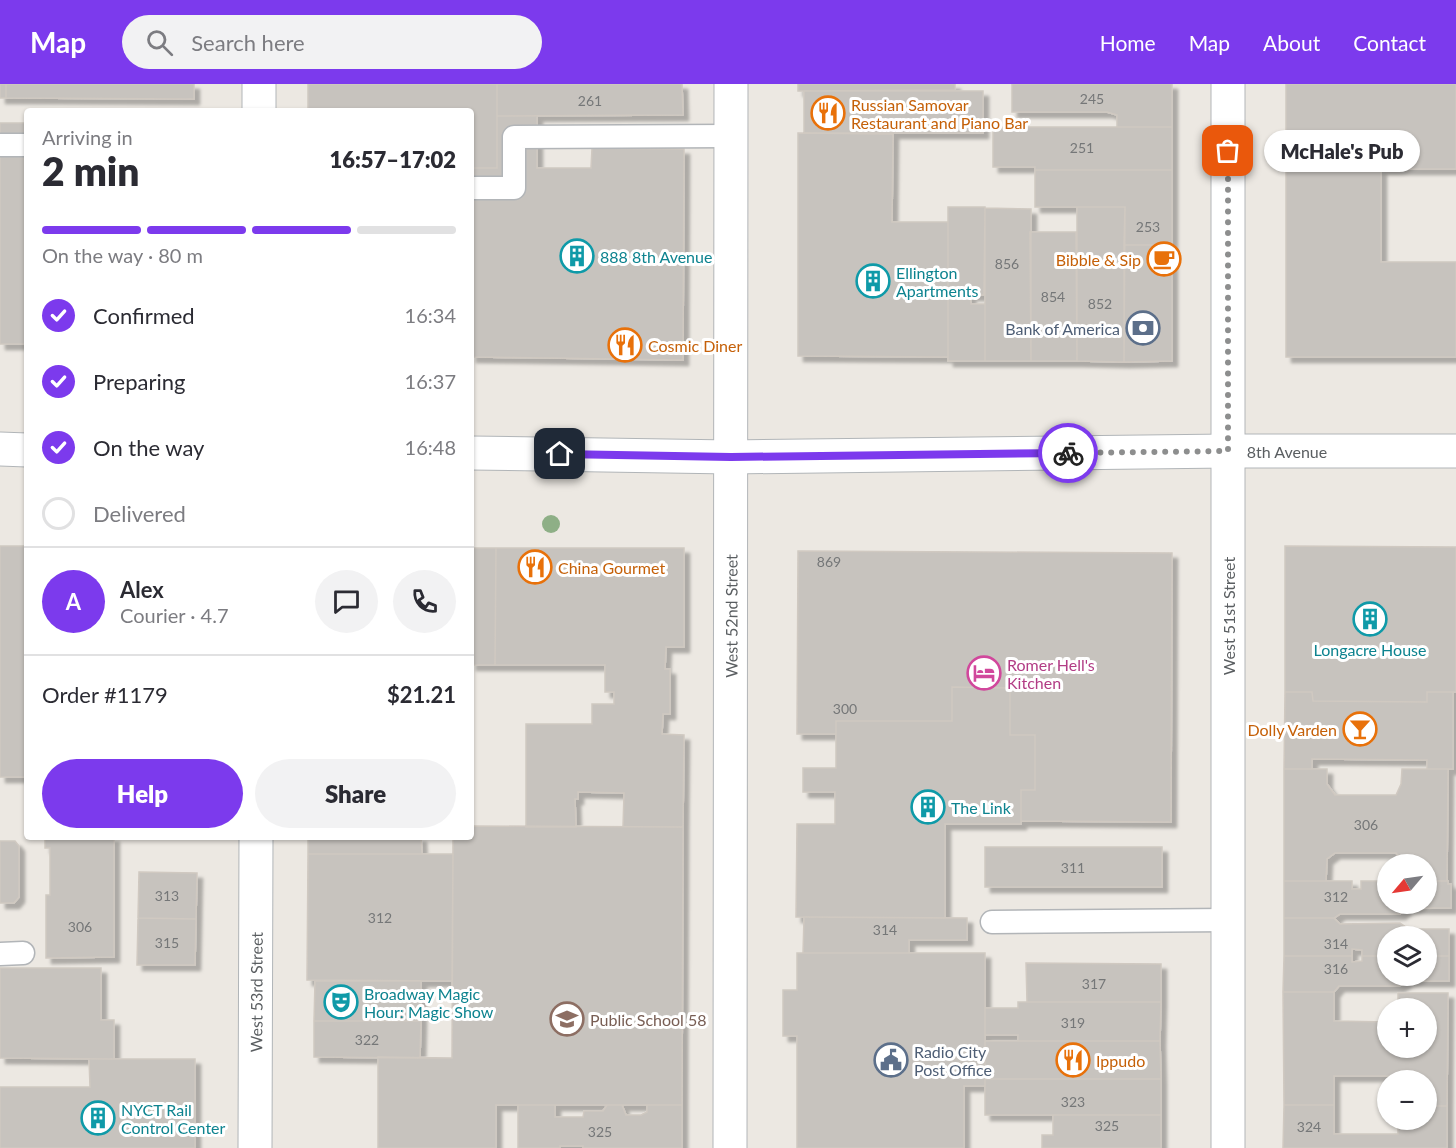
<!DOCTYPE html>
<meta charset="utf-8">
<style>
body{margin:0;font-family:Lato,sans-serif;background:#f2f2f3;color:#2b2b33;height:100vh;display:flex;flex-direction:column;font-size:22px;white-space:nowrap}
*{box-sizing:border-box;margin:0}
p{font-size:20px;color:#7c7c81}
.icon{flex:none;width:33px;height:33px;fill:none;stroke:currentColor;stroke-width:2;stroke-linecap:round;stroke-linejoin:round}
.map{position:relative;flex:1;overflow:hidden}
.side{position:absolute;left:24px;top:24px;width:450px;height:732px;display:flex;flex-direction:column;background:#fff;border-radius:6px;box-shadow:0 2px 4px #0004}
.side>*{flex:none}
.needle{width:39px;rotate:241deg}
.fabs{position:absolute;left:1377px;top:770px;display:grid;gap:12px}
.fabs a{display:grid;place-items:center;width:60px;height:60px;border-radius:50%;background:#fff;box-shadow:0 2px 4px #0004;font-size:30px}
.pin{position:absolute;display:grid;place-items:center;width:51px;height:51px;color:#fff;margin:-26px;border-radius:12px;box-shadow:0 3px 9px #0006}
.courier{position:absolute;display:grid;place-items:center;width:60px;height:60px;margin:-30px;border:4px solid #7c3aed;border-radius:50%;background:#fff;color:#222;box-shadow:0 2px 8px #0007}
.bubble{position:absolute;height:42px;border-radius:21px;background:#fff;box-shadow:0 2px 4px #0004;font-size:20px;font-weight:800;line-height:42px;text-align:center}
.summary em{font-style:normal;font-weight:800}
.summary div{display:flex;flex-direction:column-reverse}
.summary{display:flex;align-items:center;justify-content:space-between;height:102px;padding:0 18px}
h1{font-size:39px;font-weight:800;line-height:45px}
.bar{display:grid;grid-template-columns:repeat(4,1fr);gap:9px 6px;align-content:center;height:72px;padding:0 18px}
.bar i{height:8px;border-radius:4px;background:#e1e1e2}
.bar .current{background:#7c3aed}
.bar p{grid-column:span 4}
.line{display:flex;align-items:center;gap:15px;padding:0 18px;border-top:2px solid #e1e1e2}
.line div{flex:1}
.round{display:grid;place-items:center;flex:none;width:63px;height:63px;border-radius:32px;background:#f2f2f3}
ol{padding:0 18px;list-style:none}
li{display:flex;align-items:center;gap:18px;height:66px}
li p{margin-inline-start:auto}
li .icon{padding:6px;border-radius:50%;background:#7c3aed;color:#fff;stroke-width:4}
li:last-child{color:#7c7c81}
li i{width:33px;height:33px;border:3px solid #e1e1e2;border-radius:50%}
.cta{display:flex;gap:12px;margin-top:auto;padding:12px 18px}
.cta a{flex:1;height:69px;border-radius:36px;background:#7c3aed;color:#fff;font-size:24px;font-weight:800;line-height:69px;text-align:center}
.cta a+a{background:#f2f2f3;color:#2b2b33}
header{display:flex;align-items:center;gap:36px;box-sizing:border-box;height:84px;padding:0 30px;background:#7c3aed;color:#fff}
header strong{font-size:28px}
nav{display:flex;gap:33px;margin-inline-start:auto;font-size:21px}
.search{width:420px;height:54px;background:#f2f2f3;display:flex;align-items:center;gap:15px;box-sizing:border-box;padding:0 21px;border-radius:33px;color:#7c7c81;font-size:22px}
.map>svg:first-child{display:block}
.building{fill:#c7c3be;stroke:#d0c9c1;stroke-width:1.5;filter:url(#shadow)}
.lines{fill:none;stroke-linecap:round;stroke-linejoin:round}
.service-casing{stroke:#b2b5b8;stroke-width:25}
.minor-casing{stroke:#b2b5b8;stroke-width:35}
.secondary-casing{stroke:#b1b5b8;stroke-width:35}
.service{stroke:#fff;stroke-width:22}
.minor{stroke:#fff;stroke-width:33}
.secondary{stroke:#fff;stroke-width:33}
.tree{fill:#8eaf86}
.done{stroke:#8d8e8e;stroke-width:6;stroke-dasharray:0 10.8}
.route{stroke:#7c3aed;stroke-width:8}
.labels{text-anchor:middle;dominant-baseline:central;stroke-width:6;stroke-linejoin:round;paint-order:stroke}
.number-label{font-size:14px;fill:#757778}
.food-label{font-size:16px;fill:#c56008;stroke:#fff;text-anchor:start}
.culture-label{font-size:16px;fill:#0d838f;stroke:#fff;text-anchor:start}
.service-label{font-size:16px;fill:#4e5e75;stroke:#fff;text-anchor:end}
.street-label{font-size:16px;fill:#5a5e61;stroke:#fff}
.hotel-label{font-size:16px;fill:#b23c85;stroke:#fff;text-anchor:start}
.education-label{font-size:16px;fill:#785e54;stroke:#fff;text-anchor:start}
</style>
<header>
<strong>Map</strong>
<div class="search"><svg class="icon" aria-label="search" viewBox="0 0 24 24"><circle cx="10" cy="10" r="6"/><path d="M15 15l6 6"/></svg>Search here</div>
<nav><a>Home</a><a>Map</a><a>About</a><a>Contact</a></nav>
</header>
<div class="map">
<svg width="1456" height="1064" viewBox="0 0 1456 1064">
<defs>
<filter id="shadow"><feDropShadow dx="5.5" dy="5.5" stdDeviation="1.5" flood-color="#0004"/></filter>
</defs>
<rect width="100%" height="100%" fill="#ece8e2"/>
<path class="building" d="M0 0H6V14H0Z
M6 0H194V15L6 14Z
M308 0H497V84H471V27H308Z
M497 0H682L683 31 497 32Z
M798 0H955V6L798 7Z
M1012 0H1172V43H1117V31L1107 28H1012Z
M1286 0H1456V85H1286Z
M804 7H983V49H804Z
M497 32H537V84H591L592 64 684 65 683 276 471 273V84H497Z
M0 39H27V260H0Z
M993 43H1172V86H1035V83H993Z
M798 49 893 50 892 138H948V273L798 272Z
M1286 85H1381V178H1456V273H1286Z
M1035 86H1172V161H1124L1125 123H1035Z
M948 123H985L984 211H970L971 220H985V277H948Z
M1077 123H1125L1124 278 1077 277Z
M985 124 1031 125V277H985Z
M1030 148H1076L1077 277H1031Z
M1124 161H1172V277L1124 278Z
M0 462H27V693H0Z
M1285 462 1456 463V608H1427V618L1313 617 1312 608H1285Z
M471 464H496L495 581H471Z
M496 464H684V563H666L665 585H670V630H663L662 650 684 651 683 743H623L624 709 578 708V715H575L576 743H526V640H592V620H614V608H605V581H495Z
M798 467 1172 469 1171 738 1021 737V706H1035V651H1010V604L952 603V637H836V650H797Z
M952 603 1010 604V651H1035V706H1021V740H945V834L796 833 797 740H835V708H803V684H836V637H952Z
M1285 608H1312L1313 617 1427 618V608H1453V685H1427V676L1312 675V685H1284Z
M1284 685H1327V700L1335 711H1396L1401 700 1402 685H1448L1447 797H1426V780H1401V775L1396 769H1335L1327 775 1326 797H1284Z
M471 742 683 743 682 1021H496V1064H378V973L452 974 453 753H471Z
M45 753H114V873L46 874V811H50V764H45Z
M308 753H421L422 770H308Z
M0 757H15L19 762V813L14 819H0Z
M985 763H1162V803H985Z
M308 770H453L452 897 307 896Z
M139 788 197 789 196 835 138 834Z
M1284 797H1352V805H1361V797H1388V819H1426V797H1448V800H1451V824H1408L1400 830H1340L1334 834H1284Z
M804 833 967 834V856H909V869H803Z
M138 834 196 835 195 881H137Z
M1284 834H1334L1340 840 1400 839 1409 845H1449V872H1426V852H1388V872H1362V866L1352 865V872H1284Z
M797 869H985V1002H964V1064H797V952H783V906H797Z
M1284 872H1352V878L1362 877V872H1388V891H1426V872H1449V897H1408L1399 902H1339L1334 908H1283Z
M1026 879 1161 880V918H1027Z
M0 884H101V936H114V975L0 974Z
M315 897H421V937H314Z
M1283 908H1334V937L1388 938V963H1426V924H1398V909H1448L1447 1022H1426V996H1398V992H1334V1021H1284Z
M1018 918H1161L1160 957H1018V951H985V924H1018Z
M314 937H421L420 974 314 973Z
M985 957H1160L1161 995H985Z
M89 975H195V1064H0V1003H90Z
M985 995H1161V1031H985Z
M518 1021H555V1033H583L584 1027H603L607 1021H622L626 1031H641L647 1028V1021H682V1064H583V1062H560V1064H518Z
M1284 1021H1334V1050H1398V1035H1426V1022H1447V1064H1283Z
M1053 1031H1161V1064H1042V1051H1053Z"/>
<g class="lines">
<g class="service-casing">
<path id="service" d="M0 61H27
M471 104H514V53L731 52
M992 838 1228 836
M0 870 23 869"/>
</g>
<g class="minor-casing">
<g id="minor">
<path d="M1228 0V1064"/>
<path id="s1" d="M730 1064 731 0"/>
</g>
</g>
<g class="secondary-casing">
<g id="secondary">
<path d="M259 27V0"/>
<path d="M0 365 27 366"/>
<path id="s2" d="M471 369 731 373 1228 367H1456"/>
<path id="s3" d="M255 1064 256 753"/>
</g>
</g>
<use href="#service" class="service"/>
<use href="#minor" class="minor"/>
<use href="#secondary" class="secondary"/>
</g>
<circle class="tree" cx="551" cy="440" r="9"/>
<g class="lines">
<path class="done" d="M1068 369 1228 367V67"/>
<path class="route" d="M560 370 731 373 1068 369"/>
</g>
<defs>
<g id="restaurant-ring" transform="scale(1.725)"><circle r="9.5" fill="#fff" stroke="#e8710a" stroke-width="1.5"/><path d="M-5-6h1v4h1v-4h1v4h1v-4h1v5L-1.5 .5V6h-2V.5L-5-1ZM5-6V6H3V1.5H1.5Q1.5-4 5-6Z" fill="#e8710a"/></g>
<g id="building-ring" transform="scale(1.725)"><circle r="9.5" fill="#fff" stroke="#0f9aa8" stroke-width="1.5"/><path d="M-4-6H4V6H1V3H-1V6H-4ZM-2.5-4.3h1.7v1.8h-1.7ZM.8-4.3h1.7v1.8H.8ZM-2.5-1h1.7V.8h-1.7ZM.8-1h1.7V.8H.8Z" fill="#0f9aa8"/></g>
<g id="cafe-ring" transform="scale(1.725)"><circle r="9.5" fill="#fff" stroke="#e8710a" stroke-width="1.5"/><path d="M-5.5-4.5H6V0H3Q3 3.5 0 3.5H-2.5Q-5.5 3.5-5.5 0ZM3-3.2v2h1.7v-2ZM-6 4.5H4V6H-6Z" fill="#e8710a"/></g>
<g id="bank-ring" transform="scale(1.725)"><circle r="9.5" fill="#fff" stroke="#5c6f8a" stroke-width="1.5"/><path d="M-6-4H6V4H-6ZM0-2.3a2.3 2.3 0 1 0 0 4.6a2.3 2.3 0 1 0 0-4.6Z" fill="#5c6f8a"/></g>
<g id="hotel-ring" transform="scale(1.725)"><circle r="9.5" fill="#fff" stroke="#d1479c" stroke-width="1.5"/><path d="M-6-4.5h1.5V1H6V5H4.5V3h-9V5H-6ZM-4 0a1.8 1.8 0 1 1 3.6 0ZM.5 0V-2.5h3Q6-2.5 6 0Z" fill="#d1479c"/></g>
<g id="bar-ring" transform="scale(1.725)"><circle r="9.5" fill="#fff" stroke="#e8710a" stroke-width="1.5"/><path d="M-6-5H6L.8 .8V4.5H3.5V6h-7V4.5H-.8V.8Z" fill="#e8710a"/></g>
<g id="theatre-ring" transform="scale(1.725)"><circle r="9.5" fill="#fff" stroke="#0f9aa8" stroke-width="1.5"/><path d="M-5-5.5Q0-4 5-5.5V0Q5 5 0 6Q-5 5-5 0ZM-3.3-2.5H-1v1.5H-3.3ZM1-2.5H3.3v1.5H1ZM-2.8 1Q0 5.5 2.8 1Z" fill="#0f9aa8"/></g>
<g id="school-ring" transform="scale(1.725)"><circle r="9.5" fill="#fff" stroke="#8d6e63" stroke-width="1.5"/><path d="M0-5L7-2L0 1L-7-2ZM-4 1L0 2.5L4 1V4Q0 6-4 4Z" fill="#8d6e63"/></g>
<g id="civic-ring" transform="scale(1.725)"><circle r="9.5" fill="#fff" stroke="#5c6f8a" stroke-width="1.5"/><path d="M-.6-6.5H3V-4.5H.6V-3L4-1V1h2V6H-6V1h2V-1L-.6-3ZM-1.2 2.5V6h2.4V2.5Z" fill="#5c6f8a"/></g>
</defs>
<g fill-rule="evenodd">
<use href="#restaurant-ring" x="828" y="29"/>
<use href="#building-ring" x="577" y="172"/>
<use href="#cafe-ring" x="1164" y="175"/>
<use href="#building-ring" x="873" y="197"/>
<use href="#bank-ring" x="1143" y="244"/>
<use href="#restaurant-ring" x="625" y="261"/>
<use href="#restaurant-ring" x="535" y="483"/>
<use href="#building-ring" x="1370" y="535"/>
<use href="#hotel-ring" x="984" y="589"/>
<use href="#bar-ring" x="1360" y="645"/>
<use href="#building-ring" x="928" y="723"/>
<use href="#theatre-ring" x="341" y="918"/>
<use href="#school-ring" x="567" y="935"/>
<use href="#civic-ring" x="891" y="976"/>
<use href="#restaurant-ring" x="1073" y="976"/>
<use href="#building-ring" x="98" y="1034"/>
</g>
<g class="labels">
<g class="number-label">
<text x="1092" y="14">245</text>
<text x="590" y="16">261</text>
<text x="1082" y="63">251</text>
<text x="1148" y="142">253</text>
<text x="1007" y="179">856</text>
<text x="1053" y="212">854</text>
<text x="1100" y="219">852</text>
<text x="829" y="477">869</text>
<text x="845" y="624">300</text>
<text x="1366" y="740">306</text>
<text x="1073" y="783">311</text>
<text x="167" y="811">313</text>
<text x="1336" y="812">312</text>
<text x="380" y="833">312</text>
<text x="80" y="842">306</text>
<text x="885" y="845">314</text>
<text x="167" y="858">315</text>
<text x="1336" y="859">314</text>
<text x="1336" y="884">316</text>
<text x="1094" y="899">317</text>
<text x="1073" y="938">319</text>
<text x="367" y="955">322</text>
<text x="1073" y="1017">323</text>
<text x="1107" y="1041">325</text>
<text x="1309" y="1042">324</text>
<text x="600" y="1047">325</text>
</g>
<g class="food-label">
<text x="851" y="20">Russian Samovar<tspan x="851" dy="18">Restaurant and Piano Bar</tspan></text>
<text x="1141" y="175" text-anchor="end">Bibble &amp; Sip</text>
<text x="648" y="261">Cosmic Diner</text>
<text x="558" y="483">China Gourmet</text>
<text x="1337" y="645" text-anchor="end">Dolly Varden</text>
<text x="1096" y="976">Ippudo</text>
</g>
<g class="culture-label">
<text x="600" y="172">888 8th Avenue</text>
<text x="896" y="188">Ellington<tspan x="896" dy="18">Apartments</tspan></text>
<text x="1370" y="565" text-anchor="middle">Longacre House</text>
<text x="951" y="723">The Link</text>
<text x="364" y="909">Broadway Magic<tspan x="364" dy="18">Hour: Magic Show</tspan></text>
<text x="121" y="1025">NYCT Rail<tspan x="121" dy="18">Control Center</tspan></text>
</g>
<g class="service-label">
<text x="1120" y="244">Bank of America</text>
<text x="914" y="967" text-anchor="start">Radio City<tspan x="914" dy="18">Post Office</tspan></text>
</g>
<g class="street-label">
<text stroke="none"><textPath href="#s2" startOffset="816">8th Avenue</textPath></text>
<text stroke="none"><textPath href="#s1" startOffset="532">West 52nd Street</textPath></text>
<text transform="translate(1228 532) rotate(-90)">West 51st Street</text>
<text stroke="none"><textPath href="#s3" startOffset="156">West 53rd Street</textPath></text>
</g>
<g class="hotel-label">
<text x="1007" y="580">Romer Hell's<tspan x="1007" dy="18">Kitchen</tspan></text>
</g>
<g class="education-label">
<text x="590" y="935">Public School 58</text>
</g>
</g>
</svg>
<div class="fabs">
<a><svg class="needle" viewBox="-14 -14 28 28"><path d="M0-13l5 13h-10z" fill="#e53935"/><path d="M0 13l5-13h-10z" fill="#7c7c81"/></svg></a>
<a><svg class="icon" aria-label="layers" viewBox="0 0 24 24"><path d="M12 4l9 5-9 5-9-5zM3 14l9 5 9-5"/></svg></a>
<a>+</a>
<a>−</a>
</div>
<div class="pin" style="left:1228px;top:67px;background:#ea580c"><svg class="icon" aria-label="bag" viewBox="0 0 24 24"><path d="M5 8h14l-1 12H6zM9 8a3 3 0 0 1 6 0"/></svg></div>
<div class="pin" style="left:560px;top:370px;background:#1f2937"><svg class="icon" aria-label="home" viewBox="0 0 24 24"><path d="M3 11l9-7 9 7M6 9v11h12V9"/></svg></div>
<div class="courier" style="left:1068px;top:369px"><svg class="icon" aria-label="bike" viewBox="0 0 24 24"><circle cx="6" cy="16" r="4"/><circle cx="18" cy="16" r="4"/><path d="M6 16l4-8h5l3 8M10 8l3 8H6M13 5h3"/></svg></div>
<div class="bubble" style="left:1264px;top:46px;width:156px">McHale's Pub</div>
<section class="side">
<div class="summary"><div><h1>2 min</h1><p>Arriving in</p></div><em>16:57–17:02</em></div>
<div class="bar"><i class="current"></i><i class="current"></i><i class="current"></i><i></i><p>On the way · 80 m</p></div>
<ol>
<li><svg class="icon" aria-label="check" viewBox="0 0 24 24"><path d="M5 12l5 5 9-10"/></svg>Confirmed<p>16:34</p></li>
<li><svg class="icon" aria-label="check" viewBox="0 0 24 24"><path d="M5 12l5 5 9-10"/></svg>Preparing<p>16:37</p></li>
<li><svg class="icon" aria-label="check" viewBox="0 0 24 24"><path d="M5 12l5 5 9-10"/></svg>On the way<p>16:48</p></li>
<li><i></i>Delivered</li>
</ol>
<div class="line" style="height:108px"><b class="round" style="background:#7c3aed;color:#fff">A</b><div><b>Alex</b><p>Courier · 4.7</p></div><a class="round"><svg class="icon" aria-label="chat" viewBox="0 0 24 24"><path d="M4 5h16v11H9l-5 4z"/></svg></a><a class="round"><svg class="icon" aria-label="phone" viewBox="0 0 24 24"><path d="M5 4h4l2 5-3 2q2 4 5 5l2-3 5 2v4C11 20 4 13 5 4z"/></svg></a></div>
<div class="line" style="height:78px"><div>Order #1179</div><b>$21.21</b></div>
<div class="cta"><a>Help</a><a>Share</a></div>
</section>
</div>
